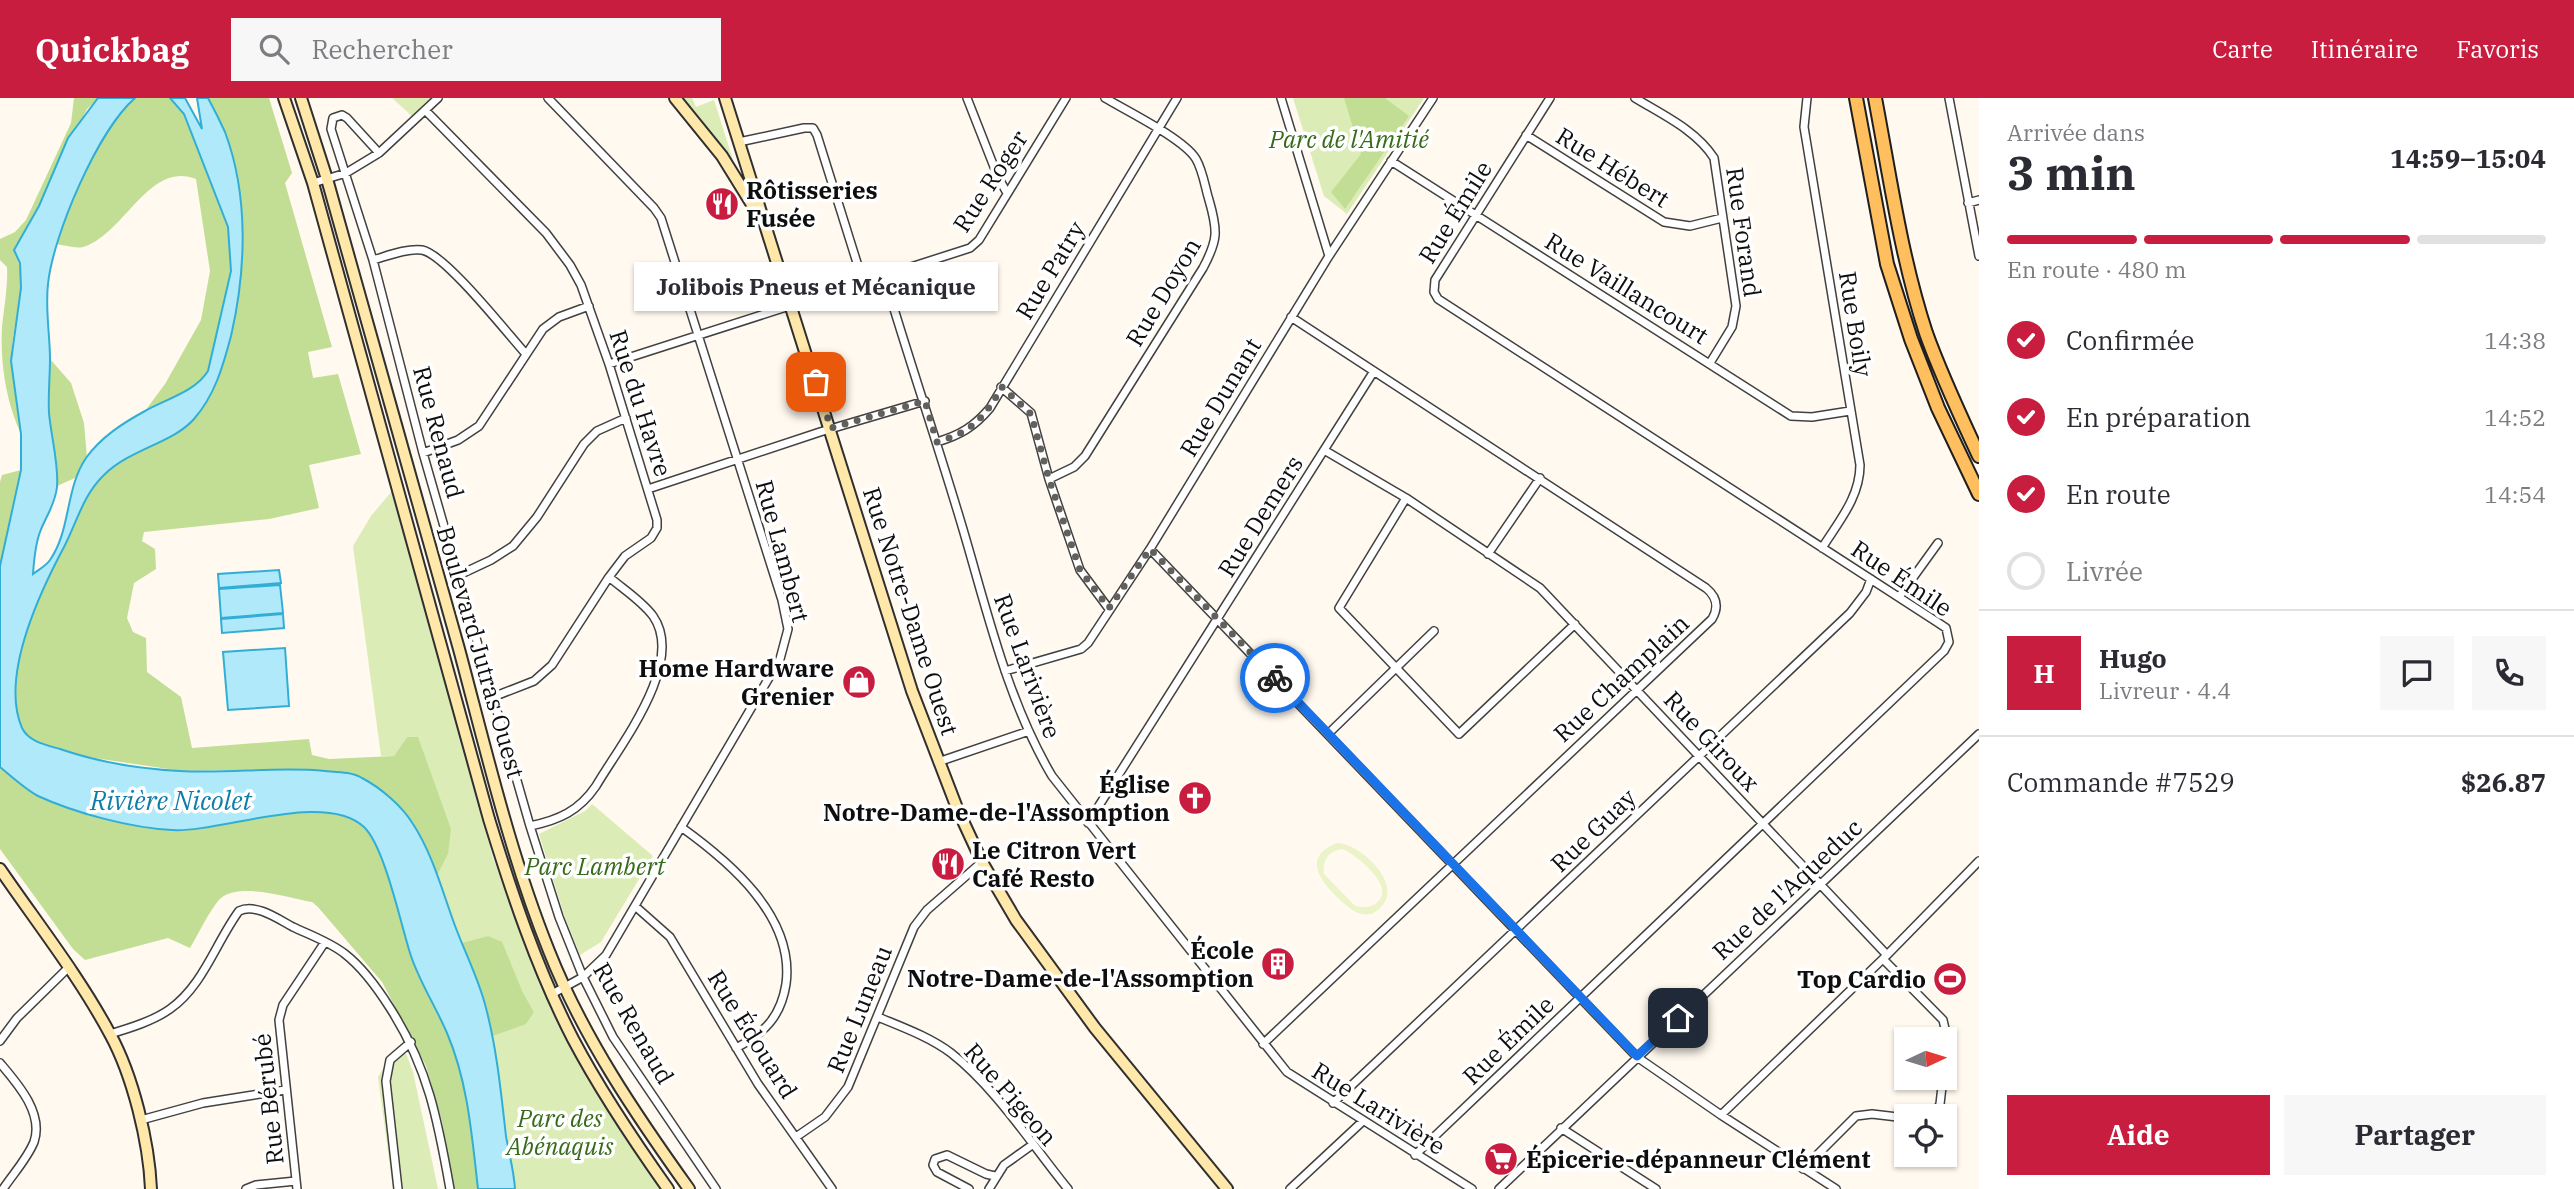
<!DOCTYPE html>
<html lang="fr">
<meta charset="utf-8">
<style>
body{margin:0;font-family:"IBM Plex Serif",serif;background:#f7f7f7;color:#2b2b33;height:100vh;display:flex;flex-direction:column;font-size:26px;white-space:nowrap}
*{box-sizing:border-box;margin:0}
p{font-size:23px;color:#7c7c81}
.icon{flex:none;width:38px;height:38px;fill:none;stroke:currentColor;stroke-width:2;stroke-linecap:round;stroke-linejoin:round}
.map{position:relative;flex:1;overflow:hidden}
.drawer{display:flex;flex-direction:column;background:#fff;width:595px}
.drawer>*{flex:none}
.needle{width:46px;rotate:86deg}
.tools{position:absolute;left:1894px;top:929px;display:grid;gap:14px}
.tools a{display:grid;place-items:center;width:63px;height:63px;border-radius:0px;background:#fff;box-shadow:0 2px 5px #0004;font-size:35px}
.pin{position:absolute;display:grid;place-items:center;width:60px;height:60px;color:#fff;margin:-30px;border-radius:14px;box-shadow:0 4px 10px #0006}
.courier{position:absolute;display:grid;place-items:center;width:70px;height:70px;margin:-35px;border:5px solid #1a73e8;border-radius:50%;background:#fff;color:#222;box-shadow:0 2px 9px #0007}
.bubble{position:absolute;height:49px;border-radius:0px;background:#fff;box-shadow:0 2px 5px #0004;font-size:23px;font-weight:800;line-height:49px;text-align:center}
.summary em{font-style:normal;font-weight:800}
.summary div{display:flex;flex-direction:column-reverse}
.summary{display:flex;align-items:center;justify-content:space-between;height:119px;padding:0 28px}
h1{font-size:46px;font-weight:800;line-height:52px}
.bar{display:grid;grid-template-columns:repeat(4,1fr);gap:10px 7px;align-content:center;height:84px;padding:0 28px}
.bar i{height:9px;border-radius:5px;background:#e1e1e2}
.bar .selected{background:#c81d3f}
.bar p{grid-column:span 4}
.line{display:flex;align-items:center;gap:18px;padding:0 28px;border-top:2px solid #e1e1e2}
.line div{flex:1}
.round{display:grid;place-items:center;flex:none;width:74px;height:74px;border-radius:0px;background:#f7f7f7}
ol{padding:0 28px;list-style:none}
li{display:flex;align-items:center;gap:21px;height:77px}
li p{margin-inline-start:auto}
li .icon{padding:7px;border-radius:50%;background:#c81d3f;color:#fff;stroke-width:4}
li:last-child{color:#7c7c81}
li i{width:38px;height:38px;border:4px solid #e1e1e2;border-radius:50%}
.cta{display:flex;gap:14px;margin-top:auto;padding:14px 28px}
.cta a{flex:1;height:80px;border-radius:0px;background:#c81d3f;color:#fff;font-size:28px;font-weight:800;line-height:80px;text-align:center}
.cta a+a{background:#f7f7f7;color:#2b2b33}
header{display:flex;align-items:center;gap:42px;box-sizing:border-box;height:98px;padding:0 35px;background:#c81d3f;color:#fff}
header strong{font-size:33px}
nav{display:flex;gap:38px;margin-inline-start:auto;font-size:24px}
.search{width:490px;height:63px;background:#f7f7f7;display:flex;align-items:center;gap:18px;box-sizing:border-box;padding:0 24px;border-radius:0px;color:#7c7c81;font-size:26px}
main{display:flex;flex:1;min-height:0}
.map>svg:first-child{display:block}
.green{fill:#dbecb6}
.forest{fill:#c1de94}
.pitch{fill:#ebf3c8;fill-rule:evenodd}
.water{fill:#b0eafa;stroke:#32aed6;stroke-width:2}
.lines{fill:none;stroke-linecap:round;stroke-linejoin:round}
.street-casing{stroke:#414141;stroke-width:10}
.secondary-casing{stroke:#303030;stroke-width:14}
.primary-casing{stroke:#1f1f1f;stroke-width:16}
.street{stroke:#fff;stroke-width:7}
.secondary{stroke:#ffe8aa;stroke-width:10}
.primary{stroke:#ffbf5f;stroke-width:12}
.done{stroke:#62605d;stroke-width:7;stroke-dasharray:0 12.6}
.route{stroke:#1a73e8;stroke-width:9}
.labels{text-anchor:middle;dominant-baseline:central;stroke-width:7;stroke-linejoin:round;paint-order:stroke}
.park-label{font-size:24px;font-style:italic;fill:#376b1a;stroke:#fff}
.street-label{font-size:24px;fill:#0e0e0e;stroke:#fff}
.poi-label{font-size:24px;font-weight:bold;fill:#0e0e0e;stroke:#fff;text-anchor:end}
.water-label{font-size:26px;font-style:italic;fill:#0f7da9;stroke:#fff}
</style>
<header>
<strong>Quickbag</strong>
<div class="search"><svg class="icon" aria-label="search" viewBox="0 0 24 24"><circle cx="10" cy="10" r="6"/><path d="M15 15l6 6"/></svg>Rechercher</div>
<nav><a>Carte</a><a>Itinéraire</a><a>Favoris</a></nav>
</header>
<main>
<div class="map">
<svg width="1979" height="1091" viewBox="0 0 1979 1091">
<rect width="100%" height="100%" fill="#fff9ef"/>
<path class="green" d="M392 0H432L412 18Z
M682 0H692L696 9 714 2 733 62Z
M1293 0H1424L1347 116 1324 98Z
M392 393 493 760 545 895 584 973 663 1091H515L493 938 505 933 534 914 488 838 461 845 437 778 448 756 407 639 394 658H381L353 448 371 418Z
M592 706 653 758 601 844 580 857 565 820 539 736 585 713Z
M402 951 407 958 413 974 438 1091H393L378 979 384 969Z"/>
<path class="forest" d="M74 0H98L87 11 39 108 14 152C32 189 9 227 12 265 13 289 18 313 21 336 6 304 0 265 2 229 4 209 8 189 7 169L0 162V141L15 134 26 122 71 25Z
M135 0H170L184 16 228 129 231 173 208 273 201 285 145 313 165 286 201 222 210 173 196 81C149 62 124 137 83 149 75 151 65 147 56 146 75 99 96 33 135 0Z
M208 0H269L292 75 285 85 332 249 308 254 313 280 338 276 361 356 309 367 319 410 269 421 144 434 142 443 155 451 156 471 134 485 127 520 133 534 146 540 147 574 181 599 192 650 309 641 312 657 329 661 394 658 407 639H418L451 731 448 756 437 778 413 725 361 679 304 671 182 673 81 658 33 643 22 632 16 612 15 591 18 558 32 514 86 398 104 376 130 356 168 339 223 269 238 90 225 35Z
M1344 0H1385L1409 18 1345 111 1331 94 1361 56Z
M50 261 71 285 84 325 87 360 75 380 57 388 49 312Z
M21 372 0 468V384L2 377Z
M0 669C12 679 25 691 38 698 75 715 131 730 172 732 220 735 325 692 364 729 385 749 401 828 411 858 420 885 436 909 447 935 468 984 472 1039 478 1091H454L442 1023 426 968 414 945 382 884 318 809 312 804C288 800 235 782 218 803 207 817 199 835 190 850L168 840 85 862 73 851 0 751Z
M488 838 502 844 523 895 534 914 526 926 493 938 486 907 461 845Z"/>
<path class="pitch" d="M1337 745C1359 745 1403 785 1382 808 1365 828 1346 808 1333 795 1316 777 1306 757 1337 745ZM1342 751C1353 754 1376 775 1380 785 1389 803 1369 814 1354 807L1324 776C1322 762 1329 753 1342 751Z"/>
<path class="water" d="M98 0H135C98 32 53 137 48 186 45 211 50 237 50 261 50 279 48 297 49 315 51 338 59 367 57 389 55 407 46 418 40 434 35 447 34 462 33 476 38 472 46 468 50 462 71 432 65 391 86 360 101 339 123 325 145 313 166 301 195 294 208 273L231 173 228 129 184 16 170 0H185L202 31 197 0H208C214 11 220 23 225 34 249 98 246 173 231 238 223 268 215 297 194 321 173 345 130 351 104 377 83 397 77 424 64 449 40 494 0 579 22 630 29 644 46 647 60 651 98 664 140 671 180 673 228 676 277 668 325 673 337 674 352 674 362 680 381 690 402 708 413 726 432 755 442 792 454 825 464 853 479 881 486 910 497 952 501 995 506 1038 509 1056 514 1073 515 1091H478C472 1039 468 984 447 935 436 909 420 885 411 858 401 828 385 749 364 729 325 692 220 735 172 732 131 730 75 715 38 698 25 691 12 679 0 669V468L21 372V336L11 263 21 190 20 165 14 152 39 108 68 40Z
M279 472 281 485 219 490 218 476Z
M280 487 283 515 221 520 219 491Z
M283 516 284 530 222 535 221 521Z
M285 550 289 608 228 612 223 554Z"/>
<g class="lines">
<g class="street-casing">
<path id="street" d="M548 0 654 110 661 120 782 502 788 531 780 561 606 857 583 879 552 896
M967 0 998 79 1007 95
M1281 0 1329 158
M1635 0C1663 17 1696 32 1714 60L1736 208 1732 229 1710 265
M1807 0 1804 29 1860 367C1860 399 1839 423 1822 450
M1949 0 1979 158
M425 12 546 135 570 167 581 187 609 266 657 422V430L651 440 625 458 609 479 552 567 534 583 493 599
M1526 37 1664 124 1690 128 1722 120
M739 44 804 30H813L817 37 863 184
M379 55 347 20 342 17 333 20 331 31 373 162 423 355 530 728 559 819 583 879 613 939 716 1091
M1391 63 1791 318 1812 319 1850 313
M313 85 346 75 379 55 438 0
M1968 105 1979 102
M373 162C387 158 407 150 422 152 445 156 507 235 525 255
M884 178C909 262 937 344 962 428 987 512 1007 602 1052 678L1287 974 1472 1091
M609 266 970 150 979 142 1066 0
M1001 289 1031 315 1049 381 1080 472 1109 511
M937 344C960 337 974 329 990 310L1177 0
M1324 352 1406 400 1540 490 1887 857
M423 355 458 342 479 328 543 231 559 219 589 208
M1049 381 1074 369 1085 358 1203 170C1218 142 1218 133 1209 102 1205 89 1203 73 1196 61 1184 41 1127 13 1105 0
M648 391 820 334 925 303
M1406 400 1339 510 1459 636 1575 526
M1150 451 1637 959 1721 1017 1836 1091
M1488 456 1540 380
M459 477 491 462 513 448 537 419 584 346 597 333 626 320
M1899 499 1938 445
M1005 573 1081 551 1088 545 1150 451 1329 158 1433 0
M1328 636 1434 533
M938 664 1029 633
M1088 725 1374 273
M530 728C559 722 579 713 596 688 620 647 686 565 653 518 642 503 623 491 609 479
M681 729C730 764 795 819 786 886 781 918 765 935 736 950
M635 808 670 839 758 986 832 1091
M1883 861 1943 922 1946 935 1944 960
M878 919C902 929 930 939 951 955 996 990 1032 1047 1068 1091
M110 936C130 930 153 923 170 911 203 888 216 844 239 813 256 805 278 821 293 829 310 837 330 844 345 856 363 870 378 891 390 910 428 969 438 1023 450 1091
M0 943 17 920 68 870
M1263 946 1712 521C1719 509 1717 499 1706 490L1291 219
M0 965C17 985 44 1015 34 1044 27 1061 13 1076 3 1091
M1333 1005 1850 515 1866 494 1871 481
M1721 1017 1887 857 1979 763
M1934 1018 1940 1006 1943 980
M141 1022 203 1005 285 992
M1561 1030 1656 1091
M796 1039 825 1019 848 989 914 829 927 812 982 764
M1415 1057 1944 553 1949 544 1946 530 1937 524 1438 201 1434 194 1435 182 1550 0
M1803 1071 1856 1018 1872 1016 1906 1020
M246 1091 256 1087 296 1083
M297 1091 279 922 283 907 325 844
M398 1091 386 983 390 962 411 944
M969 1091 937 1074 933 1067 935 1061 947 1057 986 1076 995 1078
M989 1091 1004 1067 1032 1047
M1290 1091 1363 1023
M1499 1091 1979 636"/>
</g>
<g class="secondary-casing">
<path id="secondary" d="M284 0 313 85 489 721C512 796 537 871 573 941 601 994 634 1043 668 1091
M301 0 327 81C371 238 415 394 459 551 486 652 510 756 549 853 583 939 636 1017 689 1091
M675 0 722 58 756 113
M725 0 912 593 957 710 982 764 1016 822 1095 930 1227 1091
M0 771C37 825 79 878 110 936 133 978 149 1044 151 1091"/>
</g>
<g class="primary-casing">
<path id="primary" d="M1856 0 1887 166 1911 241 1938 310 1979 396
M1875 0C1890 79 1901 159 1926 235 1941 277 1960 317 1979 358"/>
</g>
<use href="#street" class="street"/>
<use href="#secondary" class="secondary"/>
<use href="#primary" class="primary"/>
</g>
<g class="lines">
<path class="done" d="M816 284 831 330 925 303 937 344C972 334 984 320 1002 289L1031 316 1049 381 1080 472 1109 510 1150 451 1275 580"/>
<path class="route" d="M1275 580 1637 958 1678 920"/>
</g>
<defs>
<g id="restaurant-disc" transform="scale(1.75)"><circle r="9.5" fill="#c81d3f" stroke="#fff"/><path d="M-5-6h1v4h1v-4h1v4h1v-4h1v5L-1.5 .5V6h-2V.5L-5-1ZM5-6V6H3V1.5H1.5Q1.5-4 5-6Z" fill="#fff"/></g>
<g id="shop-disc" transform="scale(1.75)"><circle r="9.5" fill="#c81d3f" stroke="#fff"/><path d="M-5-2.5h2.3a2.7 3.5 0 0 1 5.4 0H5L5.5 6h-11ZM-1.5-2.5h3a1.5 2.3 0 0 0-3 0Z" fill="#fff"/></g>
<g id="church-disc" transform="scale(1.75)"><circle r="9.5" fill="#c81d3f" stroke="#fff"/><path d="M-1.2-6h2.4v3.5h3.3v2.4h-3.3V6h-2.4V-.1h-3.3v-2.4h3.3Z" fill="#fff"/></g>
<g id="building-disc" transform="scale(1.75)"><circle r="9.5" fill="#c81d3f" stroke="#fff"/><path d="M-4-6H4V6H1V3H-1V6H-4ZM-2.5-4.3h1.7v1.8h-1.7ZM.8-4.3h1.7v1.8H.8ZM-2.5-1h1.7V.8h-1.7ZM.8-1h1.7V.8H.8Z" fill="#fff"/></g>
<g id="stadium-disc" transform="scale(1.75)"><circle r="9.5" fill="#c81d3f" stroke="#fff"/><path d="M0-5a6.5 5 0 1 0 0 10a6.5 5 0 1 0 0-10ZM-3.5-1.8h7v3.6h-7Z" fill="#fff"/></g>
<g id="supermarket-disc" transform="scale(1.75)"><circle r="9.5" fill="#c81d3f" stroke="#fff"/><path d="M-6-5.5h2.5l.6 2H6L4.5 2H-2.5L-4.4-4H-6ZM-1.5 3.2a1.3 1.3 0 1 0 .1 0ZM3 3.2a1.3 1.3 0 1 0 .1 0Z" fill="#fff"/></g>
</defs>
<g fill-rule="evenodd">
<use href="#restaurant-disc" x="722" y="106"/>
<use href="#shop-disc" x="859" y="584"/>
<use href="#church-disc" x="1195" y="700"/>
<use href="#restaurant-disc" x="948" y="766"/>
<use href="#building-disc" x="1278" y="866"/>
<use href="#stadium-disc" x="1950" y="881"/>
<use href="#supermarket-disc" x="1501" y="1061"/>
</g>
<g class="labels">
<g class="park-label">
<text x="1349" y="41">Parc de l'Amitié</text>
<text x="595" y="768">Parc Lambert</text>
<text x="560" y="1020">Parc des<tspan x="560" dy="28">Abénaquis</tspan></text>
</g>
<g class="street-label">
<text transform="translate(1613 69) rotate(32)">Rue Hébert</text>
<text transform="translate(990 83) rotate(-57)">Rue Roger</text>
<text transform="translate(1455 114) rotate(-58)">Rue Émile</text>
<text transform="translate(1744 134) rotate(82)">Rue Forand</text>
<text transform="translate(1050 172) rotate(-59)">Rue Patry</text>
<text transform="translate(1627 190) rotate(32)">Rue Vaillancourt</text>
<text transform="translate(1163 194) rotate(-59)">Rue Doyon</text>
<text transform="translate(1856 226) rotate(81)">Rue Boily</text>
<text transform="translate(1220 299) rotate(-59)">Rue Dunant</text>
<text transform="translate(641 305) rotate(72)">Rue du Havre</text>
<text transform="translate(439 334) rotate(75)">Rue Renaud</text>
<text transform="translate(1260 418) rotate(-58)">Rue Demers</text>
<text transform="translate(783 453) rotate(75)">Rue Lambert</text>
<text transform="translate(1902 480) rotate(34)">Rue Émile</text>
<text transform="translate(911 513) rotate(72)">Rue Notre-Dame Ouest</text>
<text transform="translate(481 554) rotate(74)">Boulevard Jutras Ouest</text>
<text transform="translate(1028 568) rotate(70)">Rue Larivière</text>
<text transform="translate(1621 580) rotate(-43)">Rue Champlain</text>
<text transform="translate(1712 643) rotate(47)">Rue Giroux</text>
<text transform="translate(1593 732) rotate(-44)">Rue Guay</text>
<text transform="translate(1787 791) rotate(-43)">Rue de l'Aqueduc</text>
<text transform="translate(859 911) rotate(-68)">Rue Luneau</text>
<text transform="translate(634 925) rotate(60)">Rue Renaud</text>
<text transform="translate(753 936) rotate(58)">Rue Édouard</text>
<text transform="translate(1508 942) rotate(-44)">Rue Émile</text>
<text transform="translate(1011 996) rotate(49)">Rue Pigeon</text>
<text transform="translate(268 1001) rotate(-96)">Rue Bérubé</text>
<text transform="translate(1379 1010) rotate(32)">Rue Larivière</text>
</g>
<g class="poi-label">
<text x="746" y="92" text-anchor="start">Rôtisseries<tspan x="746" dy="28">Fusée</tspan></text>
<text x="834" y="570">Home Hardware<tspan x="834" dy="28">Grenier</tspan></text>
<text x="1170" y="686">Église<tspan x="1170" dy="28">Notre-Dame-de-l'Assomption</tspan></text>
<text x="972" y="752" text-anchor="start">Le Citron Vert<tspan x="972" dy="28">Café Resto</tspan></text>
<text x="1254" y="852">École<tspan x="1254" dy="28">Notre-Dame-de-l'Assomption</tspan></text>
<text x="1926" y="881">Top Cardio</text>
<text x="1526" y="1061" text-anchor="start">Épicerie-dépanneur Clément</text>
</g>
<g class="water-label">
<text x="171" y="702">Rivière Nicolet</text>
</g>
</g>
</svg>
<div class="tools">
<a><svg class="needle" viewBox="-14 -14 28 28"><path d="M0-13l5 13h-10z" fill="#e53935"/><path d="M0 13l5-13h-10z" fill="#7c7c81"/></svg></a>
<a><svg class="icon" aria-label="locate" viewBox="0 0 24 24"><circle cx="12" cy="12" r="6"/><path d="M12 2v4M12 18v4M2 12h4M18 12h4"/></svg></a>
</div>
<div class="pin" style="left:816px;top:284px;background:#ea580c"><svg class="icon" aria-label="bag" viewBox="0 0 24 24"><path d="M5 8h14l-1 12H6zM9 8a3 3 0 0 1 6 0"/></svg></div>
<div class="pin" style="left:1678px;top:920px;background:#1f2937"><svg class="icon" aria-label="home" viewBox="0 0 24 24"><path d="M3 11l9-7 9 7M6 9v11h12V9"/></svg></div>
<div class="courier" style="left:1275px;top:580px"><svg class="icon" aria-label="bike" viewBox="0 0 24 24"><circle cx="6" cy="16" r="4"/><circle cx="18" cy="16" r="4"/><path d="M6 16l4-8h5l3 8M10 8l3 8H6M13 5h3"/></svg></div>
<div class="bubble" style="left:634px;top:164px;width:364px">Jolibois Pneus et Mécanique</div>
</div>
<section class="drawer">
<div class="summary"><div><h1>3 min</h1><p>Arrivée dans</p></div><em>14:59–15:04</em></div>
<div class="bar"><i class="selected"></i><i class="selected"></i><i class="selected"></i><i></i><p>En route · 480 m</p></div>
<ol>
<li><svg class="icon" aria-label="check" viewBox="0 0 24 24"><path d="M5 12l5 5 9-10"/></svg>Confirmée<p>14:38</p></li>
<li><svg class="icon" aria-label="check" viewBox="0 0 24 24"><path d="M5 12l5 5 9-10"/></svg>En préparation<p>14:52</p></li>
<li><svg class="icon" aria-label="check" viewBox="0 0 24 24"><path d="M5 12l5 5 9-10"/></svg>En route<p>14:54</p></li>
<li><i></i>Livrée</li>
</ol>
<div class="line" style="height:126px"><b class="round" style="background:#c81d3f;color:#fff">H</b><div><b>Hugo</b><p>Livreur · 4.4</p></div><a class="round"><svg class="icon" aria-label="chat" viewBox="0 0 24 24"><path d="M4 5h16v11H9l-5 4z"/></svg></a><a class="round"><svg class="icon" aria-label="phone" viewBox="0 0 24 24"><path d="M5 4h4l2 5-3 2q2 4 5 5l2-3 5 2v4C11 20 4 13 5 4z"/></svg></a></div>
<div class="line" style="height:91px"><div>Commande #7529</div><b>$26.87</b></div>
<div class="cta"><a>Aide</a><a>Partager</a></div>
</section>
</main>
